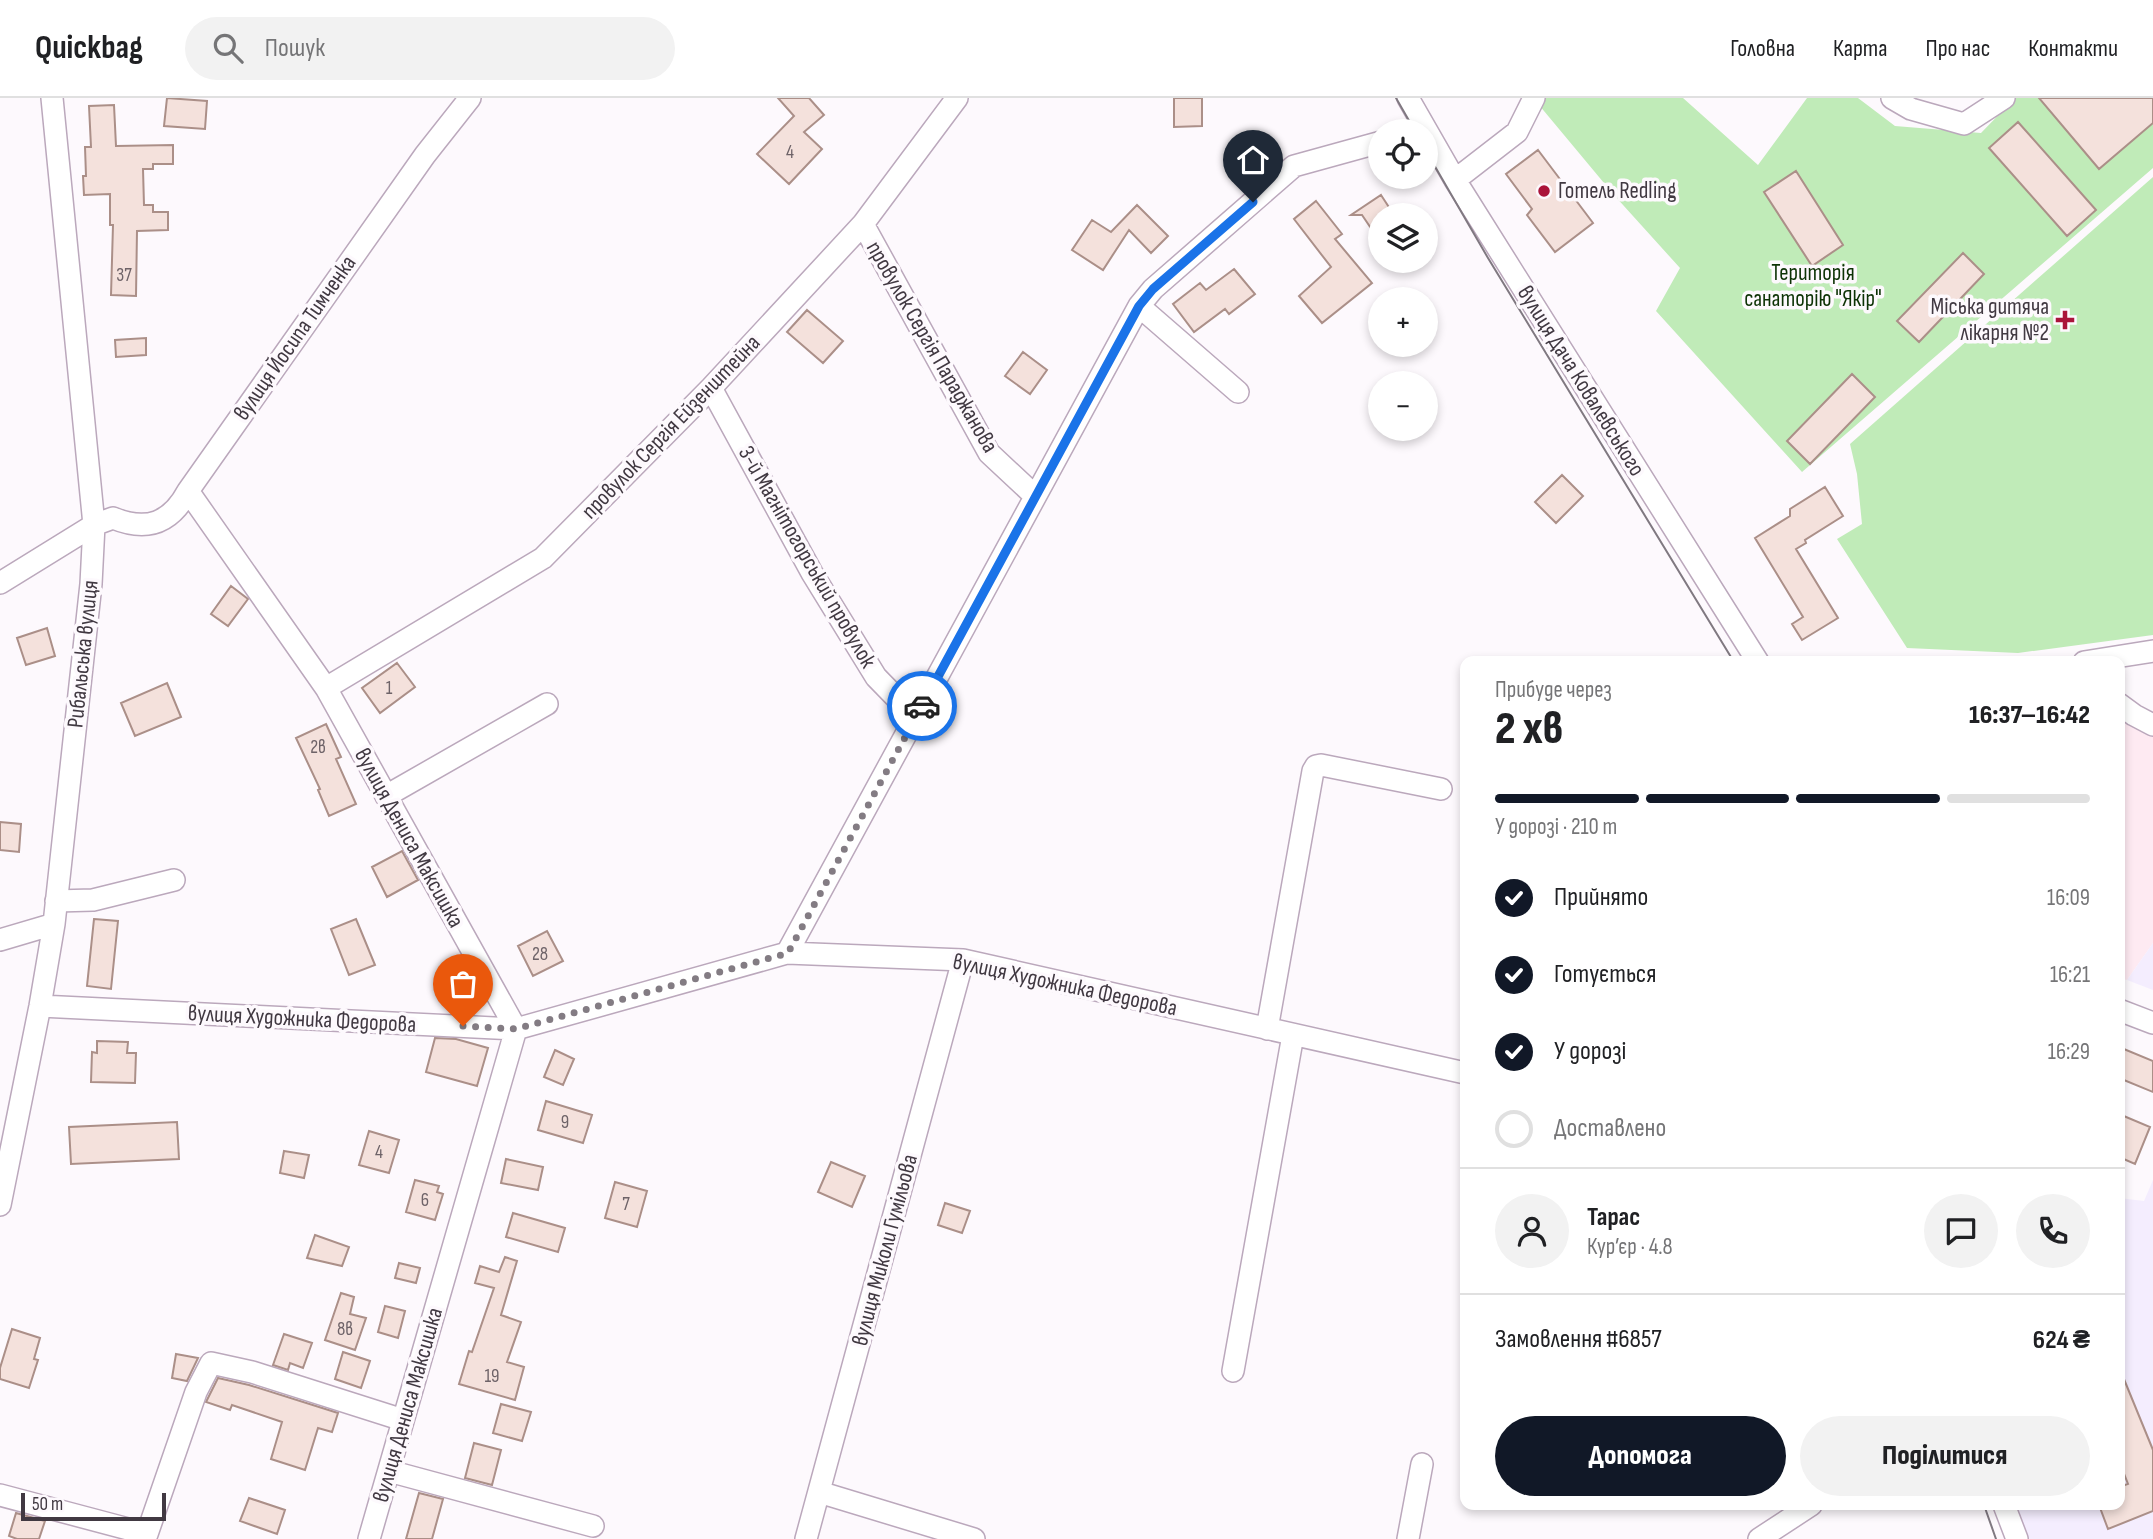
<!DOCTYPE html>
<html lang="uk">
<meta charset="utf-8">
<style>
body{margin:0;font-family:"Sofia Sans Condensed",sans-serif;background:#f2f2f2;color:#202124;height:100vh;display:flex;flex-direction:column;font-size:26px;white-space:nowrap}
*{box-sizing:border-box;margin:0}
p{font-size:23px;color:#757577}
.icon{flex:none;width:38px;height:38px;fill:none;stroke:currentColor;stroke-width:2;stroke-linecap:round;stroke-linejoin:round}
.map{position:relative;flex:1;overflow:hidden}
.sheet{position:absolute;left:1460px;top:558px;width:665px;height:854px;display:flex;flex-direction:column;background:#fff;border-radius:14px;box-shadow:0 4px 10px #0003}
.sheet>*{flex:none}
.tools{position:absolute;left:1368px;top:21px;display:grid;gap:14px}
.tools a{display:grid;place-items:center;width:70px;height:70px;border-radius:50%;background:#fff;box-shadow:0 4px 10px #0003;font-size:35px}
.scale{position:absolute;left:21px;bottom:18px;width:145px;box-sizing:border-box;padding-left:7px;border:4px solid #413942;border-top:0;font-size:19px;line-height:24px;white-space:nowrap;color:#413942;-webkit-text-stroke:5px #fdf9fd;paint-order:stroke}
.pin{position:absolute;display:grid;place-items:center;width:60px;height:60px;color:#fff;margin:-72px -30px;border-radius:50% 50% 50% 0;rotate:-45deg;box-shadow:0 0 7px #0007}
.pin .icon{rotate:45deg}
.courier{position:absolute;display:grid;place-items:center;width:70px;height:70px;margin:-35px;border:5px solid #1a73e8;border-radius:50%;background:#fff;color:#222;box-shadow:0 2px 9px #0007}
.summary em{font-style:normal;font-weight:800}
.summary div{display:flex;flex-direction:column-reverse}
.summary{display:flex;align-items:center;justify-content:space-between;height:119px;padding:0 35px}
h1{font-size:46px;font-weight:800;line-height:52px}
.bar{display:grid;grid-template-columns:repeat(4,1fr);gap:10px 7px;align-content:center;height:84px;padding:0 35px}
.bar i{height:9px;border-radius:5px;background:#e0e0e0}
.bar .selected{background:#111827}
.bar p{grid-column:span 4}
.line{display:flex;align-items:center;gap:18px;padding:0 35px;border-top:2px solid #e0e0e0}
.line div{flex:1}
.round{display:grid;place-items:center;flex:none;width:74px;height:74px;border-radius:37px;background:#f2f2f2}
ol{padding:0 35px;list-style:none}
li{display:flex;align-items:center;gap:21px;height:77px}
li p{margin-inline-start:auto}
li .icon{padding:7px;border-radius:50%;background:#111827;color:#fff;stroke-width:4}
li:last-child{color:#757577}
li i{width:38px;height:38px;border:4px solid #e0e0e0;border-radius:50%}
.button{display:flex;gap:14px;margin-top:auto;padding:14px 35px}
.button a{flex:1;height:80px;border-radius:42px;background:#111827;color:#fff;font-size:28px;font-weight:800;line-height:80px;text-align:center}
.button a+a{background:#f2f2f2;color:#202124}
header{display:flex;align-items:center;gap:42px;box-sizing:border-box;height:98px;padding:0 35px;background:#fff;border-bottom:2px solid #e0e0e0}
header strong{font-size:33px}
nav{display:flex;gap:38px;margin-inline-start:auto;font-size:24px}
.search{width:490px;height:63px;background:#f2f2f2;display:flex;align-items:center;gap:18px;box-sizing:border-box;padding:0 24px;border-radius:38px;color:#757577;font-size:26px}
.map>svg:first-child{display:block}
.industrial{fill:#feeaf2}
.education{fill:#f4edfe}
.green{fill:#c0ebb8}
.building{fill:#f4e1dc;stroke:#ab8f88;stroke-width:2}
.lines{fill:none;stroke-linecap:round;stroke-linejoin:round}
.minor-casing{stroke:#bba8bc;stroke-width:24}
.minor{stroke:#fff;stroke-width:21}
.tram{stroke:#807981;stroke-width:2}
.done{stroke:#837c83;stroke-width:7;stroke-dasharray:0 12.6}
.route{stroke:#1a73e8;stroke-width:9}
.poi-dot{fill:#aa143a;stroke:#fdf9fd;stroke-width:2.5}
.labels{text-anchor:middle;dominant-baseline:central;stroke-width:7;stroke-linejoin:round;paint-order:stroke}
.number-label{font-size:19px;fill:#6e6368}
.poi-label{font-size:23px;fill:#413942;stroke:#fdf9fd;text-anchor:start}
.park-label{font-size:23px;fill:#0d3305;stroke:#fdf9fd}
.street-label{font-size:23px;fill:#413942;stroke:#fdf9fd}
</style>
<header>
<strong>Quickbag</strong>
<div class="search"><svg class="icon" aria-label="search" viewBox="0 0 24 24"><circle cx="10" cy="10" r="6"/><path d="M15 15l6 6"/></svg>Пошук</div>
<nav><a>Головна</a><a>Карта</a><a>Про нас</a><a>Контакти</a></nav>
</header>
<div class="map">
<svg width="2153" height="1441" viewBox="0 0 2153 1441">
<rect width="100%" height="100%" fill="#fdf9fd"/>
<path class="industrial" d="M2119 617 2153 636V845L2127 882 2119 880Z"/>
<path class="education" d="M2153 845V892L2127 882Z
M2153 1082V1441H2028L2015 1407H2119V1100L2144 1103Z"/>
<path class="green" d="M1535 0H1683L1758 67 1807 0H1858L1895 28 1981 35 2015 0H2153V70L1802 374 1656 213 1680 170 1614 97 1534 1Z
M2153 79V537L2018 555 1907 550 1837 441 1862 426 1857 376 1850 346Z"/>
<path class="building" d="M167 0 207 3 205 31 164 28Z
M778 0H809L824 17 804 34 822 51 789 86 757 56 794 18Z
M1174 0H1202V28L1174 29Z
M2039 0H2153V25L2099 71Z
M114 7 116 48 173 47V66H153V71H143L144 107H153V114H168V132L137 133 136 198 111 197 113 127H110V96L84 97 83 78H86L85 49H91L89 8Z
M2018 24 2096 112 2067 138 1989 50Z
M1538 52 1593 125 1555 154 1527 117 1532 111 1506 76Z
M1796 73 1843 147 1812 168 1764 94Z
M1381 97 1394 117H1381V145L1362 117H1351Z
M1316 103 1342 136 1335 141 1372 185 1322 225 1299 198 1331 169 1294 121Z
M1137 107 1168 138 1151 155 1129 132 1103 172 1072 152 1092 122 1111 134Z
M1963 155 1984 176 1919 244 1897 223Z
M1234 171 1255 196 1229 216 1225 211 1194 234 1173 206 1200 185 1206 192Z
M807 212 843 243 823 265 787 234Z
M146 240V257L116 259 115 242Z
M1023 254 1047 272 1030 296 1005 278Z
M1852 276 1875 299 1810 366 1787 343Z
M1562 377 1583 398 1556 425 1535 404Z
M1825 389 1843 418 1805 442 1806 445 1796 451 1838 520 1802 542 1792 526 1803 519 1755 440 1790 418V411Z
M231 488 248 501 228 528 211 516Z
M47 530 55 558 26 567 17 540Z
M397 565 415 589 380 615 362 590Z
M167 585 181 619 135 638 121 605Z
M326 626 341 659 336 661 356 706 329 718 318 692 320 691 296 640Z
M0 724 21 726 19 754 0 752Z
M402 753 418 782 387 799 372 769Z
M94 821 118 823 111 891 87 888Z
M356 821 375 867 349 877 331 831Z
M547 833 563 863 533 878 518 848Z
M435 940 456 941 488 950 477 988 426 974Z
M97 943 128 944 127 955H136L135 985 91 984 92 954 97 955Z
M2119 949 2153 963V994L2119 980Z
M555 952 574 961 563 987 544 979Z
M546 1003 592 1017 583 1045 538 1032Z
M2119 1016 2150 1029 2135 1066 2119 1059Z
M177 1024 179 1061 71 1066 69 1029Z
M369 1033 399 1042 389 1075 359 1067Z
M284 1053 309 1057 304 1080 280 1075Z
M506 1061 543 1069 538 1092 501 1085Z
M831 1064 865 1078 852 1109 818 1094Z
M415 1082 439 1088 437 1094 443 1096 435 1122 406 1114Z
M615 1084 647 1093 637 1129 605 1120Z
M945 1105 970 1113 962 1135 938 1127Z
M513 1115 565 1130 558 1154 506 1139Z
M315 1137 349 1149 342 1168 307 1160Z
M505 1159 517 1163 501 1217 521 1224 507 1264 524 1269 515 1302 459 1286 469 1253 472 1254 494 1190 475 1185 480 1168 499 1174Z
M399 1165 420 1170 416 1185 395 1180Z
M341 1195 354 1199 350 1216 366 1220 355 1252 325 1242Z
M385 1208 405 1213 398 1240 378 1234Z
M12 1231 40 1240 34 1261 38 1262 29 1290 0 1281V1270Z
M284 1236 312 1245 303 1270 290 1265 288 1272 273 1267Z
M343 1254 370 1263 361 1290 335 1281Z
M176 1256 198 1260 187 1283 172 1280Z
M2119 1269 2153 1352V1413L2108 1431 2099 1407H2119V1389L2128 1386 2119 1363Z
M218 1280 249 1287 338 1315 332 1334 318 1330 305 1372 271 1361 282 1324 232 1307 230 1312 206 1304Z
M501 1306 531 1314 522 1343 493 1335Z
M474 1345 501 1352 492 1387 465 1380Z
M419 1395 443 1401 432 1441H406Z
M249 1400 285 1412 277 1436 240 1423Z
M16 1415 45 1423 39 1441H17L9 1438Z"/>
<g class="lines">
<g class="minor-casing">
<path id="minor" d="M1408 0 1455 82 1758 564
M1892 0 1911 11 1964 26 2004 0
M1455 82 1517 34 1534 0
M863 126 989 355 1035 398
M1139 208 1238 294
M711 290 812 475 876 579 915 619
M188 393 326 590 516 931 369 1441
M0 485 94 427 113 420C147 434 171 425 188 393L425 57 470 0
M2084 564 2153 553
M326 590 543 460 711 290 863 126 957 0
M2119 606 2134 617 2153 627
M386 698 547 606
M56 803 93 802 174 782
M0 842 54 826
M787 855 1139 208 1153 191 1294 68 1381 44
M40 908 516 931 787 855 963 862 1465 975
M2119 912 2153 925
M1267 931 1313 673 1316 668 1321 667 1441 691
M0 1107 40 908 54 826 91 486 94 427 52 0
M1233 1273 1293 937
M389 1373 593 1428
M819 1394 974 1441
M0 1397 147 1436 196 1294 211 1265 252 1274 403 1322
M2004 1407 2017 1441
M806 1441 963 862
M1408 1441 1422 1366
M1759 1441 1811 1407"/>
</g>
<use href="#minor" class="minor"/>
<path class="tram" d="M1396 0 1415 33
M1426 53 1488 160 1734 564
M1984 1407 1996 1441"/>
</g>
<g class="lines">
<path class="done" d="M463 928 516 931 788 855 922 608"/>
<path class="route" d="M922 608 1139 208 1153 191 1253 104"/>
</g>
<g class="poi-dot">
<circle cx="1544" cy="93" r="7"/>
<path d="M2061.5 211.5h7v7h7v7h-7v7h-7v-7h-7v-7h7z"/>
</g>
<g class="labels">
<g class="number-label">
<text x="790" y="54">4</text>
<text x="124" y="177">37</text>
<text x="389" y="590">1</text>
<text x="318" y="649">2в</text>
<text x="540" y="856">28</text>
<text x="565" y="1024">9</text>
<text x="379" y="1054">4</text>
<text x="425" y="1102">6</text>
<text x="626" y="1106">7</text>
<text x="345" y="1231">8в</text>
<text x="492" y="1278">19</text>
</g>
<g class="poi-label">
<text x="1558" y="93">Готель Redling</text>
<text x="2049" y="209" text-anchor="end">Міська дитяча<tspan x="2049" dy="26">лікарня №2</tspan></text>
</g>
<g class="park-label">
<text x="1813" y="175">Територія<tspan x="1813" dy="26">санаторію "Якір"</tspan></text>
</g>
<g class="street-label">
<text transform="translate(295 240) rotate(-55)">вулиця Йосипа Тимченка</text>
<text transform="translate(932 249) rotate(60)">провулок Сергія Параджанова</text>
<text transform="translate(1581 283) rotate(58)">вулиця Дача Ковалевського</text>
<text transform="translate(671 329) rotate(-46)">провулок Сергія Ейзенштейна</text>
<text transform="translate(807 459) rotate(60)">3-й Магнітогорський провулок</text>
<text transform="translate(83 556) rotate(-84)">Рибальська вулиця</text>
<text transform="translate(409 740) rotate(61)">вулиця Дениса Максишка</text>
<text transform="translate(1065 887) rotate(12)">вулиця Художника Федорова</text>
<text transform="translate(302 921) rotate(3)">вулиця Художника Федорова</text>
<text transform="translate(885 1152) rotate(-75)">вулиця Миколи Гумільова</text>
<text transform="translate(408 1307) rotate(-74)">вулиця Дениса Максишка</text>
</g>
</g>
</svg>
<div class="tools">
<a><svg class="icon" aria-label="locate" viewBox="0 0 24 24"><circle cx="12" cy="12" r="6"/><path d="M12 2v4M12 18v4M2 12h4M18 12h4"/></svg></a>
<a><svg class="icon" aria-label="layers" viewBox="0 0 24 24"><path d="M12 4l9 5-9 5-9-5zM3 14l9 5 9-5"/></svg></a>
<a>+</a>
<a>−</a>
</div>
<div class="scale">50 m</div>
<div class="pin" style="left:463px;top:928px;background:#ea580c"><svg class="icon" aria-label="bag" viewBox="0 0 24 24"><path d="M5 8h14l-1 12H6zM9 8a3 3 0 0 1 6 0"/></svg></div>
<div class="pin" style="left:1253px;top:104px;background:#1f2937"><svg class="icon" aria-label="home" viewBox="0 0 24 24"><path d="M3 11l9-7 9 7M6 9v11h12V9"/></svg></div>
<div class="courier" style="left:922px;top:608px"><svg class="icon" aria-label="car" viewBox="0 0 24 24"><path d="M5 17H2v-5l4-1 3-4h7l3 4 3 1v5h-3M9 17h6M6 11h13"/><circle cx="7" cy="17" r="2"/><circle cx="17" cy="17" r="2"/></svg></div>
<section class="sheet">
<div class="summary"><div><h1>2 хв</h1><p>Прибуде через</p></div><em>16:37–16:42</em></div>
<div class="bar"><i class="selected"></i><i class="selected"></i><i class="selected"></i><i></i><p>У дорозі · 210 m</p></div>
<ol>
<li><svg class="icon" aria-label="check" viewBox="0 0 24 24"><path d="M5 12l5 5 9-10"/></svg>Прийнято<p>16:09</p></li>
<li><svg class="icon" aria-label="check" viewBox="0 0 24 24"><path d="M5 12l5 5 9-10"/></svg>Готується<p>16:21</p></li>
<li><svg class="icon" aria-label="check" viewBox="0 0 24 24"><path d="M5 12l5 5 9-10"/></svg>У дорозі<p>16:29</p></li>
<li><i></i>Доставлено</li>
</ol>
<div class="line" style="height:126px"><a class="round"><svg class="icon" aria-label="person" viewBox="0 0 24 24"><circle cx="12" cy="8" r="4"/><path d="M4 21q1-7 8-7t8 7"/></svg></a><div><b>Тарас</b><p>Кур’єр · 4.8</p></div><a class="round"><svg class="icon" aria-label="chat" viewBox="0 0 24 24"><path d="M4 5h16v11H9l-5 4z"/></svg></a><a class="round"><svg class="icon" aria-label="phone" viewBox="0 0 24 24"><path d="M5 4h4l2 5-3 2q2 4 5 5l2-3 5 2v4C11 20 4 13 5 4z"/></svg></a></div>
<div class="line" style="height:91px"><div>Замовлення #6857</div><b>624 ₴</b></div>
<div class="button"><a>Допомога</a><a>Поділитися</a></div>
</section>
</div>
